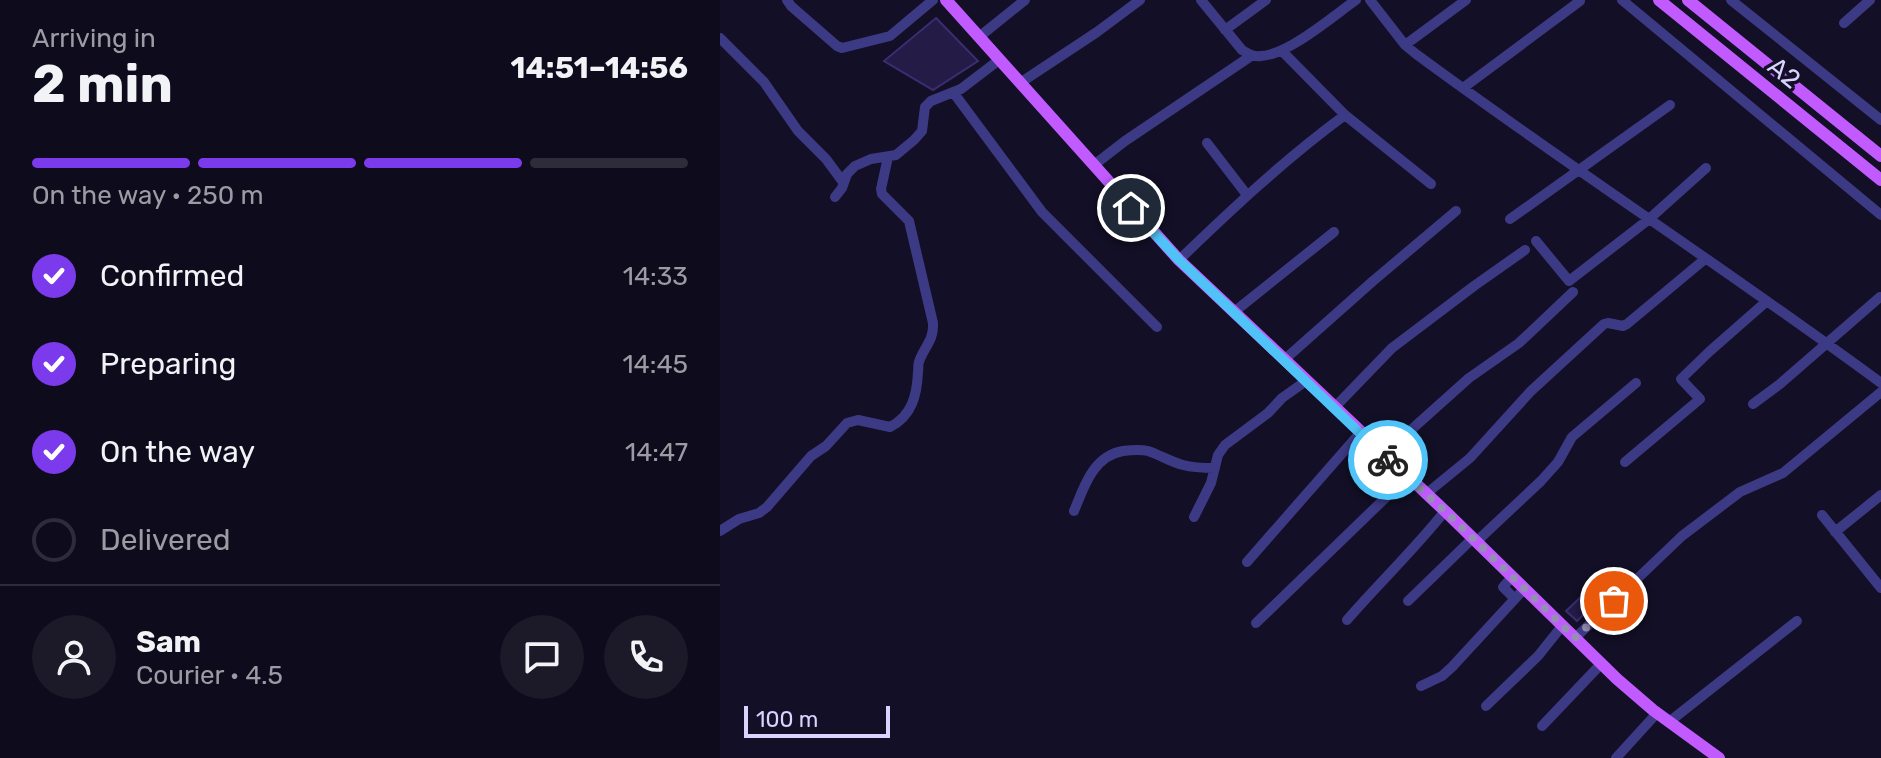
<!DOCTYPE html>
<meta charset="utf-8">
<style>
body{margin:0;font-family:Rubik,sans-serif;background:#1c1929;color:#f1f3f6;height:100vh;display:flex;flex-direction:column;font-size:30px;white-space:nowrap}
*{box-sizing:border-box;margin:0}
p{font-size:26px;color:#9b9ba3}
.icon{flex:none;width:44px;height:44px;fill:none;stroke:currentColor;stroke-width:2;stroke-linecap:round;stroke-linejoin:round}
.map{position:relative;flex:1;overflow:hidden}
.details{display:flex;flex-direction:column;background:#0e0b1c;width:720px}
.details>*{flex:none}
.scale{position:absolute;left:24px;bottom:20px;width:146px;box-sizing:border-box;padding-left:8px;border:4px solid #d9d4ff;border-top:0;font-size:22px;line-height:28px;white-space:nowrap;color:#d9d4ff;-webkit-text-stroke:6px #130f26;paint-order:stroke}
.pin{position:absolute;display:grid;place-items:center;width:68px;height:68px;color:#fff;margin:-34px;border:4px solid #fff;border-radius:50%;box-shadow:0 2px 8px #0007}
.courier{position:absolute;display:grid;place-items:center;width:80px;height:80px;margin:-40px;border:6px solid #4fc3f7;border-radius:50%;background:#fff;color:#222;box-shadow:0 2px 10px #0007}
.head em{font-style:normal;font-weight:700}
.head div{display:flex;flex-direction:column-reverse}
.head{display:flex;align-items:center;justify-content:space-between;height:136px;padding:0 32px}
h1{font-size:52px;font-weight:700;line-height:60px}
.bar{display:grid;grid-template-columns:repeat(4,1fr);gap:12px 8px;align-content:center;height:96px;padding:0 32px}
.bar i{height:10px;border-radius:6px;background:#2e2b3b}
.bar .on{background:#7c3aed}
.bar p{grid-column:span 4}
.line{display:flex;align-items:center;gap:20px;padding:0 32px;border-top:2px solid #2e2b3b}
.line div{flex:1}
.round{display:grid;place-items:center;flex:none;width:84px;height:84px;border-radius:42px;background:#1c1929}
ol{padding:0 32px;list-style:none}
li{display:flex;align-items:center;gap:24px;height:88px}
li p{margin-inline-start:auto}
li .icon{padding:8px;border-radius:50%;background:#7c3aed;color:#fff;stroke-width:4}
li:last-child{color:#9b9ba3}
li i{width:44px;height:44px;border:4px solid #2e2b3b;border-radius:50%}
main{display:flex;flex:1;min-height:0}
.map>svg:first-child{display:block}
.building{fill:#241b47;stroke:#3b2d73;stroke-width:2}
.lines{fill:none;stroke-linecap:round;stroke-linejoin:round}
.minor{stroke:#3d3a85;stroke-width:10}
.major{stroke:#c25bff;stroke-width:12}
.done{stroke:#948fb3;stroke-width:8;stroke-dasharray:0 14.4}
.route{stroke:#4fc3f7;stroke-width:10}
.labels{text-anchor:middle;dominant-baseline:central;stroke-width:7;stroke-linejoin:round;paint-order:stroke}
.street-label{font-size:26px;fill:#d9d4ff;stroke:#130f26}
</style>
<main>
<section class="details">
<div class="head"><div><h1>2 min</h1><p>Arriving in</p></div><em>14:51–14:56</em></div>
<div class="bar"><i class="on"></i><i class="on"></i><i class="on"></i><i></i><p>On the way · 250 m</p></div>
<ol>
<li><svg class="icon" aria-label="check" viewBox="0 0 24 24"><path d="M5 12l5 5 9-10"/></svg>Confirmed<p>14:33</p></li>
<li><svg class="icon" aria-label="check" viewBox="0 0 24 24"><path d="M5 12l5 5 9-10"/></svg>Preparing<p>14:45</p></li>
<li><svg class="icon" aria-label="check" viewBox="0 0 24 24"><path d="M5 12l5 5 9-10"/></svg>On the way<p>14:47</p></li>
<li><i></i>Delivered</li>
</ol>
<div class="line" style="height:144px"><a class="round"><svg class="icon" aria-label="person" viewBox="0 0 24 24"><circle cx="12" cy="8" r="4"/><path d="M4 21q1-7 8-7t8 7"/></svg></a><div><b>Sam</b><p>Courier · 4.5</p></div><a class="round"><svg class="icon" aria-label="chat" viewBox="0 0 24 24"><path d="M4 5h16v11H9l-5 4z"/></svg></a><a class="round"><svg class="icon" aria-label="phone" viewBox="0 0 24 24"><path d="M5 4h4l2 5-3 2q2 4 5 5l2-3 5 2v4C11 20 4 13 5 4z"/></svg></a></div>
</section>
<div class="map">
<svg width="1161" height="758" viewBox="0 0 1161 758">
<rect width="100%" height="100%" fill="#130f26"/>
<path class="building" d="M216 18 258 61 213 90 164 61Z
M863 595 873 605 877 601 880 603 868 615 865 613 857 621 846 611Z"/>
<g class="lines">
<path class="minor" d="M67 0 71 6 117 46 122 48 170 36 213 0
M481 0 522 50C529 54 533 57 541 56 568 55 613 16 636 0
M650 0 685 45 696 54C849 167 1008 270 1161 383
M902 0 1161 215
M1011 0 1161 120
M1124 23 1150 0
M505 30 546 0
M259 37 305 0
M0 38 44 82 78 131 106 159 123 182
M685 45 746 0
M562 51 625 115 711 184
M300 83 377 32 420 0
M743 88 860 1
M233 92 322 212 437 327
M487 143 527 195
M374 165 405 141 531 56
M115 197 122 188 127 174 135 166 151 159 176 155 194 140 202 131 205 107 211 101 241 89 279 60
M790 219 950 105
M816 241 849 281 928 220 986 168
M459 260C512 209 565 159 625 115
M514 312 614 232
M564 360 653 281 736 211
M1033 404 1060 384 1160 297
M614 408 672 348 754 286 805 250
M663 455 749 378 799 343 853 292
M905 462 980 399 961 379 990 351 1047 301
M706 494 750 458 811 391 884 324 888 323 903 326 907 324 985 259
M354 511C364 487 373 456 403 451 411 450 420 449 428 451 440 455 451 462 463 465 474 468 484 468 495 468
M1102 515 1161 588
M474 517 491 483 498 455 505 445 548 413 562 398 586 381
M0 531 19 519 39 513 47 507 91 456 106 446 127 423 138 420 170 427C192 416 197 395 198 372 199 365 197 366 200 359 206 345 214 339 213 323L189 221 162 194 161 189 168 157
M1115 532 1161 495
M756 542 821 481 838 462 852 437 916 383
M527 562 640 433
M792 577 783 587 795 599
M688 601 753 538
M627 620C659 583 694 550 725 511
M536 623 687 477
M855 638 962 536 1020 492 1063 473 1161 392
M701 686 722 676 732 667 804 589
M766 706 818 656 842 626
M949 722 1077 621
M822 726 881 664
M896 758 937 713"/>
<path class="major" d="M226 0 459 260 725 511 897 679 933 710 999 758
M939 0 1161 180
M968 0 1161 156"/>
</g>
<g class="lines">
<path class="done" d="M668 460 725 511 855 638 894 601"/>
<path class="route" d="M411 208 459 260 668 460"/>
</g>
<g class="labels">
<g class="street-label">
<text transform="translate(1064 73) rotate(39)">A2</text>
</g>
</g>
</svg>
<div class="scale">100 m</div>
<div class="pin" style="left:894px;top:601px;background:#ea580c"><svg class="icon" aria-label="bag" viewBox="0 0 24 24"><path d="M5 8h14l-1 12H6zM9 8a3 3 0 0 1 6 0"/></svg></div>
<div class="pin" style="left:411px;top:208px;background:#1f2937"><svg class="icon" aria-label="home" viewBox="0 0 24 24"><path d="M3 11l9-7 9 7M6 9v11h12V9"/></svg></div>
<div class="courier" style="left:668px;top:460px"><svg class="icon" aria-label="bike" viewBox="0 0 24 24"><circle cx="6" cy="16" r="4"/><circle cx="18" cy="16" r="4"/><path d="M6 16l4-8h5l3 8M10 8l3 8H6M13 5h3"/></svg></div>
</div>
</main>
